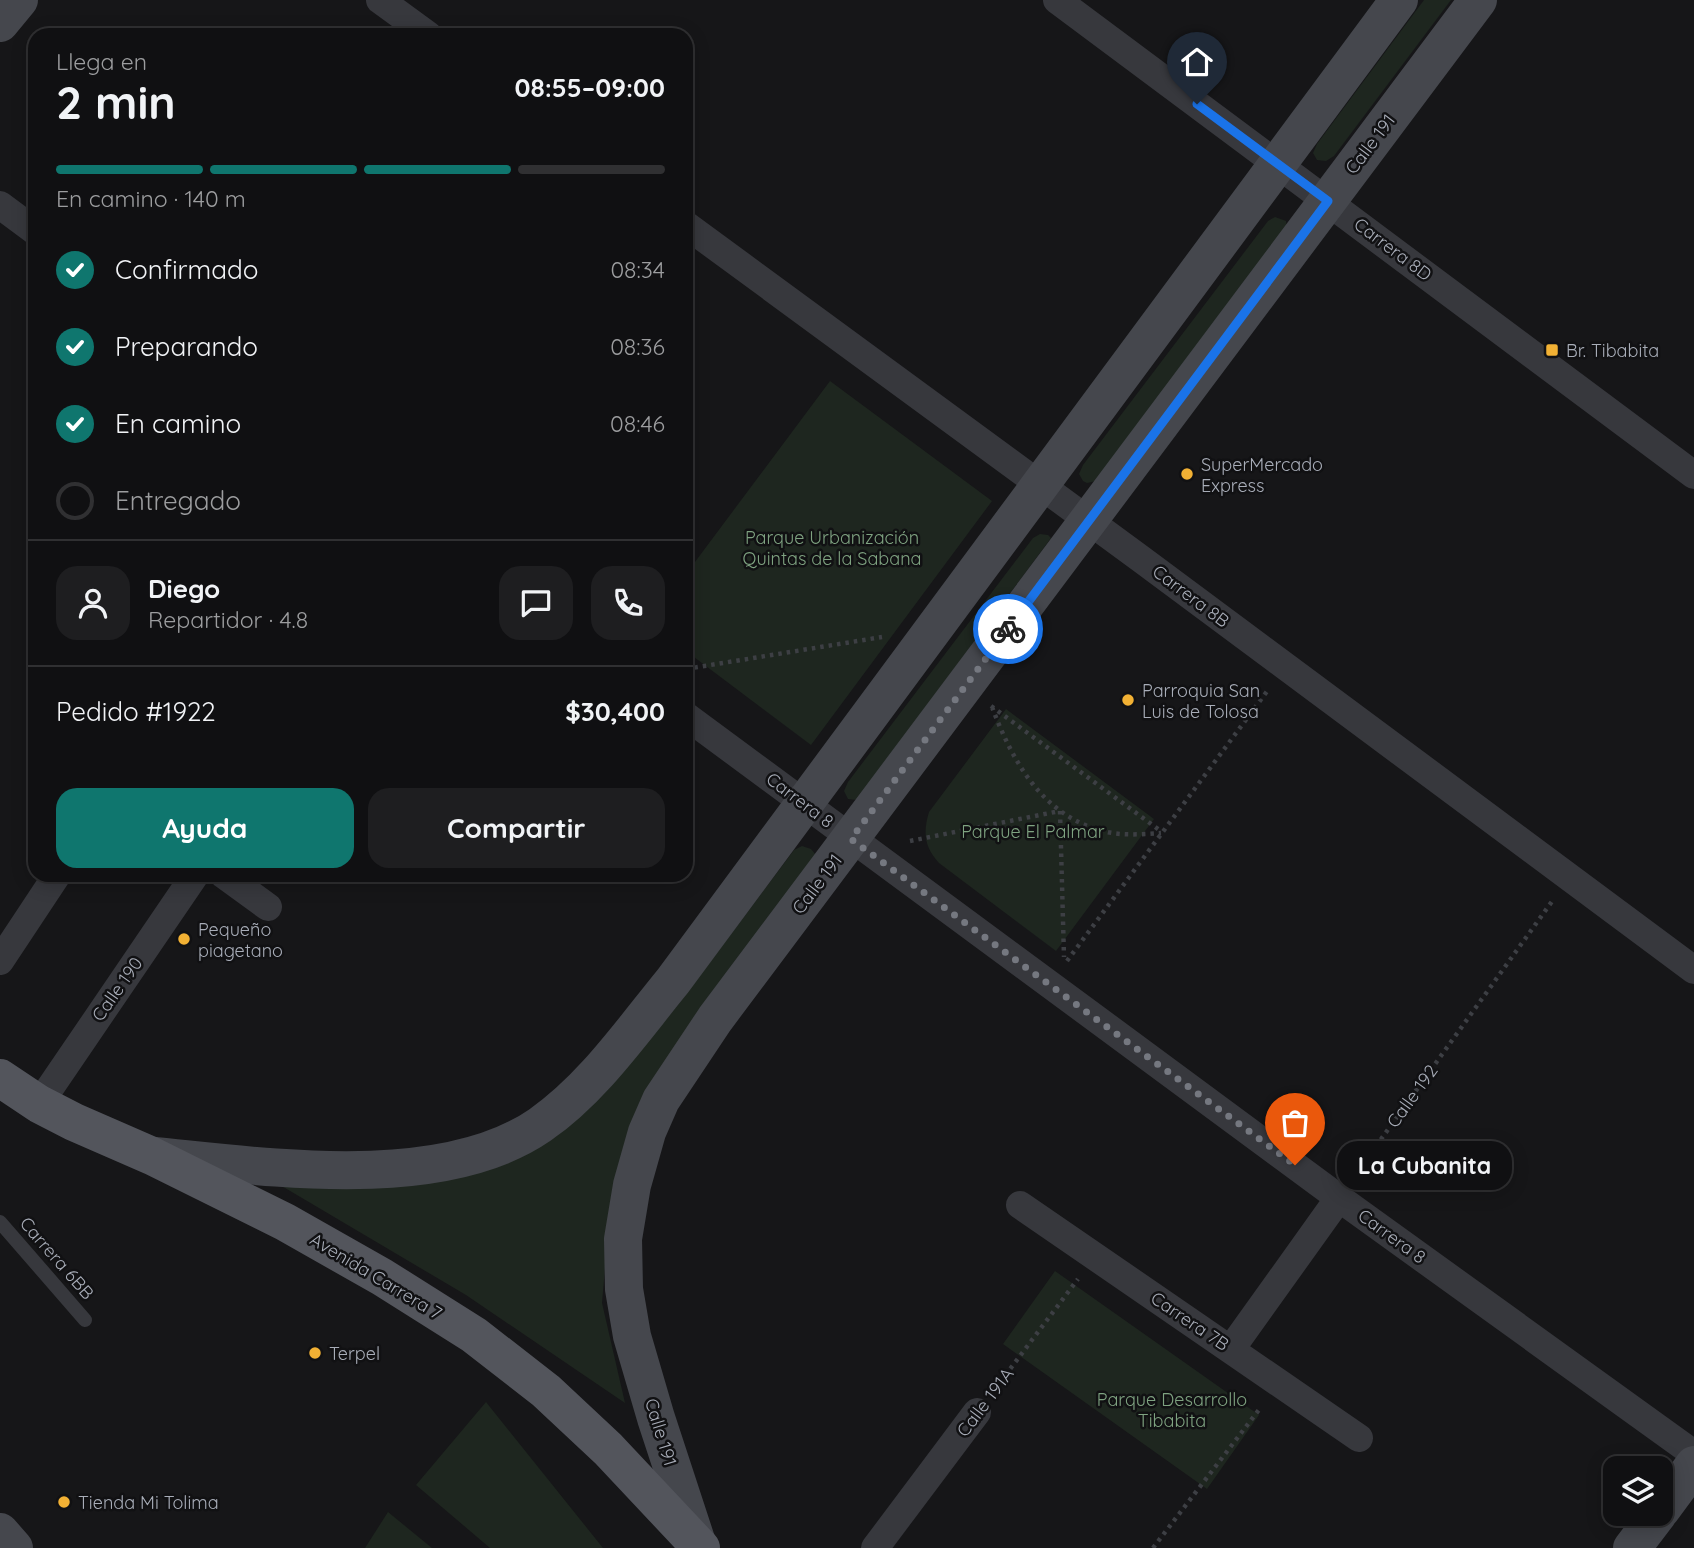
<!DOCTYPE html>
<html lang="es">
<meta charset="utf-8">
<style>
body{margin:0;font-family:Quicksand,sans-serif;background:#1e1e20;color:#f1f3f6;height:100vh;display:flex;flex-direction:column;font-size:26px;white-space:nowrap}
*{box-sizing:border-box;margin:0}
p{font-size:23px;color:#9c9d9f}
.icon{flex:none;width:38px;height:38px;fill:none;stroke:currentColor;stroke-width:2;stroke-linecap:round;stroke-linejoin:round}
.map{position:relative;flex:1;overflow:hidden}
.panel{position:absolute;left:28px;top:28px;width:665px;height:854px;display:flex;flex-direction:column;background:#101012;border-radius:21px;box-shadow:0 4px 18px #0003,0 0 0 2px #303032}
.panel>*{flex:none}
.buttons{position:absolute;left:1603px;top:1456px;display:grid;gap:14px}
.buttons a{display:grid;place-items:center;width:70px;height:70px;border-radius:14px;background:#101012;box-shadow:0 4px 18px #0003,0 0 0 2px #303032;font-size:35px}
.pin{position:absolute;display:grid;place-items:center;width:60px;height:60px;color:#fff;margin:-72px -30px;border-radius:50% 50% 50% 0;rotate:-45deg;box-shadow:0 0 7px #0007}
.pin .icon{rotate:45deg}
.courier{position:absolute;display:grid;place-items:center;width:70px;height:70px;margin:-35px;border:5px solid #1a73e8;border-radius:50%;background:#fff;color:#222;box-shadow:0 2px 9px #0007}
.bubble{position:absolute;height:49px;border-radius:21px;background:#101012;box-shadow:0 4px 18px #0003,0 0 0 2px #303032;font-size:23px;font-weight:700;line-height:49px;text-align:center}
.headline em{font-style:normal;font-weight:700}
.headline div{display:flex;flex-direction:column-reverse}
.headline{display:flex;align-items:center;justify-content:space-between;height:119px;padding:0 28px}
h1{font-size:46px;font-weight:700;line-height:52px}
.bar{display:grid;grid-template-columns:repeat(4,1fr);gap:10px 7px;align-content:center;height:84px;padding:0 28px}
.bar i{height:9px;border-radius:5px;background:#303032}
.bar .on{background:#0f766e}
.bar p{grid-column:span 4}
.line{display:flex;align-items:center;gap:18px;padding:0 28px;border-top:2px solid #303032}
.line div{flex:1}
.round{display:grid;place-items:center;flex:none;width:74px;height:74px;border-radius:21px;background:#1e1e20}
ol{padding:0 28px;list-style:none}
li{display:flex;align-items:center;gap:21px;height:77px}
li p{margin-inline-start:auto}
li .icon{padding:7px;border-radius:50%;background:#0f766e;color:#fff;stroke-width:4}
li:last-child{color:#9c9d9f}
li i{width:38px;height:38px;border:4px solid #303032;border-radius:50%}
.cta{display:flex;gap:14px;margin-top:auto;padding:14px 28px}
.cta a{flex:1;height:80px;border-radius:21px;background:#0f766e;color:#fff;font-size:28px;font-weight:700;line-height:80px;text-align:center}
.cta a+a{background:#1e1e20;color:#f1f3f6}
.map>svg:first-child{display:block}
.green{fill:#1e261f}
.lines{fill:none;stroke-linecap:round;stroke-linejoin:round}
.path{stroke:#3d3f44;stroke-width:4.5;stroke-dasharray:3.5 5;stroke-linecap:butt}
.lane{stroke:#37383d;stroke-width:14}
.street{stroke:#37383d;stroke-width:28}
.secondary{stroke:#45474d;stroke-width:38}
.primary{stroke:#53555c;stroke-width:38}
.done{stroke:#757880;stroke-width:7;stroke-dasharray:0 12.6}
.route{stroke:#1a73e8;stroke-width:9}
.poi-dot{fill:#f2b134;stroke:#111113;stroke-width:2.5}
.labels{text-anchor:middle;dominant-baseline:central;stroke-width:5;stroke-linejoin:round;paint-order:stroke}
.street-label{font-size:18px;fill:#a8adb8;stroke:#111113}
.poi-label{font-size:18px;fill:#a8adb8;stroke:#111113;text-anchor:start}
.park-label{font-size:18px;fill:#7fa381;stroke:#111113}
</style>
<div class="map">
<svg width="1694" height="1548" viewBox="0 0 1694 1548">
<rect width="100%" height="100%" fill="#161618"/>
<path class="green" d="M1424 0H1451L1334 156 1326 161 1317 160 1313 153 1317 144Z
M1275 217 1286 221 1287 229 1096 481 1087 483 1083 481 1079 474 1083 465 1268 221Z
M830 381 992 501 811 745 686 651V574Z
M1040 534 1048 535 1051 538 857 800 848 799 844 791 848 782 1033 538Z
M1006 709 1154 819 1056 951 939 863C924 847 923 832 929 812Z
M802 846 811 849 816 855 610 1210 602 1303 625 1403 466 1295 275 1182 489 1168 557 1136 621 1072 677 1006 794 850Z
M1055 1271 1259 1415 1207 1489 1003 1344Z
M486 1402 603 1548H490L416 1485Z
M388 1512 432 1548H365Z"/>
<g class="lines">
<path class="path" d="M686 669 882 637
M991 706 1162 832
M992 707C1013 763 1044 818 1107 832 1125 836 1144 834 1161 833
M910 841 1060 811 1064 957
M1067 961 1268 690
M1356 1174 1553 900
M995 1389 1078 1279
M1153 1548 1261 1407"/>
<path class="lane" d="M0 1222 85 1320"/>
<path class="street" d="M380 0 428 35
M1057 0 1694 475
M0 205 35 231
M686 225 1141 559 1694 970
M686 716 1339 1198 1694 1454
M224 875 268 907
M0 961 57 875
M39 1104 195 875
M1020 1205 1359 1438
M1231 1349 1339 1198
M875 1548 977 1412"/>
<path class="secondary" d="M0 23 19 0
M154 1156C267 1167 442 1193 540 1125 593 1088 632 1031 673 981L1399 0
M1661 1510 1694 1465
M0 1532 14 1548
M697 1543 656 1418 632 1336 624 1289 623 1239 632 1185 647 1132 661 1100 715 1019 1478 0
M1632 1548 1658 1514"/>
<path class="primary" d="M0 1078 39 1104 74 1122 152 1156 285 1222 382 1277 474 1335 546 1391 608 1449 701 1548"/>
</g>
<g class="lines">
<path class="done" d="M1008 629 851 839 1295 1165"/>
<path class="route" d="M1008 629 1328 201 1197 104"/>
</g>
<g class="poi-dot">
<rect x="1545" y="343" width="14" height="14" rx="3.5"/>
<circle cx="1187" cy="474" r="7"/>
<circle cx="1128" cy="700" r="7"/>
<circle cx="184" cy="939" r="7"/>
<circle cx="315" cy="1353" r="7"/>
<circle cx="64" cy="1502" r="7"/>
</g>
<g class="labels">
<g class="street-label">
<text transform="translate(1370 144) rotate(-53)">Calle 191</text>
<text transform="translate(1393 249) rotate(37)">Carrera 8D</text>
<text transform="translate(1191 596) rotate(37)">Carrera 8B</text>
<text transform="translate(800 800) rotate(37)">Carrera 8</text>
<text transform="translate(817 884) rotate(-53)">Calle 191</text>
<text transform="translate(117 989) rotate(-55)">Calle 190</text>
<text transform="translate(1412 1096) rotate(-54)">Calle 192</text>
<text transform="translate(1392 1236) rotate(36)">Carrera 8</text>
<text transform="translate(57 1258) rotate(49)">Carrera 6BB</text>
<text transform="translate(376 1276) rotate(31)">Avenida Carrera 7</text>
<text transform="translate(1190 1321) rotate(34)">Carrera 7B</text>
<text transform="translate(985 1402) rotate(-53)">Calle 191A</text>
<text transform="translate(661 1432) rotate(73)">Calle 191</text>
</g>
<g class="poi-label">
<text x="1566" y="350">Br. Tibabita</text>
<text x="1201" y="464">SuperMercado<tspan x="1201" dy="21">Express</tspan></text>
<text x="1142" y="690">Parroquia San<tspan x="1142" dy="21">Luis de Tolosa</tspan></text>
<text x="198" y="929">Pequeño<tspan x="198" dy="21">piagetano</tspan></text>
<text x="329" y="1353">Terpel</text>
<text x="78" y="1502">Tienda Mi Tolima</text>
</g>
<g class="park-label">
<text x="832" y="537">Parque Urbanización<tspan x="832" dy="21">Quintas de la Sabana</tspan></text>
<text x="1033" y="831">Parque El Palmar</text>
<text x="1172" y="1399">Parque Desarrollo<tspan x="1172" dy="21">Tibabita</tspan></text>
</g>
</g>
</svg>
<div class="buttons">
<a><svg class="icon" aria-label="layers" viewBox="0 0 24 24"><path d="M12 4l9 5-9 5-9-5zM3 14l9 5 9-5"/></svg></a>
</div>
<div class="pin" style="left:1295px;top:1165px;background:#ea580c"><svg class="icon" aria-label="bag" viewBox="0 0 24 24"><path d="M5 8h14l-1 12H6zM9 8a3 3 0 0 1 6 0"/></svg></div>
<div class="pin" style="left:1197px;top:104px;background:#1f2937"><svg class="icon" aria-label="home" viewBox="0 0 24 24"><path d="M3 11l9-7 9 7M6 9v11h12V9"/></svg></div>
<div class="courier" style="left:1008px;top:629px"><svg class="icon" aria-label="bike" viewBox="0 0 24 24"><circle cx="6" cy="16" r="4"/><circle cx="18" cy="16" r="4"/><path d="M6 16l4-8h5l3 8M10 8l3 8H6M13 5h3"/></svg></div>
<div class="bubble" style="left:1337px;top:1141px;width:175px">La Cubanita</div>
<section class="panel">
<div class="headline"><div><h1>2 min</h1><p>Llega en</p></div><em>08:55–09:00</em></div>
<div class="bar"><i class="on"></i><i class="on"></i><i class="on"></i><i></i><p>En camino · 140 m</p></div>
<ol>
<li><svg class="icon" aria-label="check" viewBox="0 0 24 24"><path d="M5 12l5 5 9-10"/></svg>Confirmado<p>08:34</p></li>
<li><svg class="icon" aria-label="check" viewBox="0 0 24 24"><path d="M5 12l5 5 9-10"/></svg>Preparando<p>08:36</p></li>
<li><svg class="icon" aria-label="check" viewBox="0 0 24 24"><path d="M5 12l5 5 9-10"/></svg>En camino<p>08:46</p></li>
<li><i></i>Entregado</li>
</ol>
<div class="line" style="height:126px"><a class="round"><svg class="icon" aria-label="person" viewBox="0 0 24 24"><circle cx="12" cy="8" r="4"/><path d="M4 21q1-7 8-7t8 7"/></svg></a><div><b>Diego</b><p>Repartidor · 4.8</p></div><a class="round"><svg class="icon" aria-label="chat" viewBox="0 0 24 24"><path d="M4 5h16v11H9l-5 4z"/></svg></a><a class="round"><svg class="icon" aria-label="phone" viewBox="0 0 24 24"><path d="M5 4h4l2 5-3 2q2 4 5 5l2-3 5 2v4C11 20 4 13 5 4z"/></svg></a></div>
<div class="line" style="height:91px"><div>Pedido #1922</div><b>$30,400</b></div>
<div class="cta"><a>Ayuda</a><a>Compartir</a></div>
</section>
</div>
